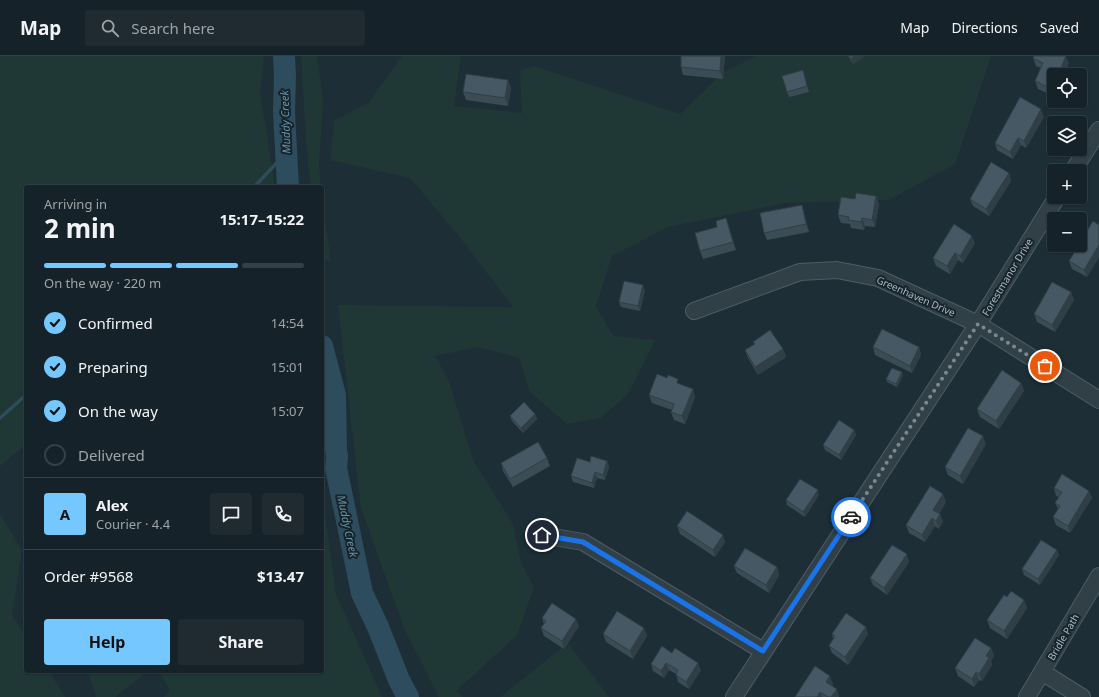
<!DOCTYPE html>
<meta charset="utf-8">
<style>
body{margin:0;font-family:"Noto Sans",sans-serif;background:#1f2a31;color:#f1f3f6;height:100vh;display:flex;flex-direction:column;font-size:15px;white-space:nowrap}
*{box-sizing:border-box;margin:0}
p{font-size:13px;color:#9ea4a8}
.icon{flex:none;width:22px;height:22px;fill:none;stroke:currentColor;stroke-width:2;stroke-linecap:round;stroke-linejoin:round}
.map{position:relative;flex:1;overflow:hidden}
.side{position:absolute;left:24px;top:129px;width:300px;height:488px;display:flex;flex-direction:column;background:#162229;border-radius:4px;box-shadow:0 1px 3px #0004,0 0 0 1px #353f46}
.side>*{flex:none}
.buttons{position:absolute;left:1047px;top:12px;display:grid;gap:8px}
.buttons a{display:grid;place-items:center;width:40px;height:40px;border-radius:4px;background:#162229;box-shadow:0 1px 3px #0004,0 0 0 1px #353f46;font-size:20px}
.pin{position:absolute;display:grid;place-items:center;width:34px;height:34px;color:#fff;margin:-17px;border:2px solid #fff;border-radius:50%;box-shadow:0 1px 4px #0007}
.courier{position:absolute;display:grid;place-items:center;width:40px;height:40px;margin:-20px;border:3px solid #1a73e8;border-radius:50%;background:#fff;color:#222;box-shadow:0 1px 5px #0007}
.overview em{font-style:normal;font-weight:700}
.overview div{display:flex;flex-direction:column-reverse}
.overview{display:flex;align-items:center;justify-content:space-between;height:68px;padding:0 20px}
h1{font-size:26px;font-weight:700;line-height:30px}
.bar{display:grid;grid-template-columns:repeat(4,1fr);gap:6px 4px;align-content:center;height:48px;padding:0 20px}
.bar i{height:5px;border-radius:3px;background:#353f46}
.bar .current{background:#75c8ff}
.bar p{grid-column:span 4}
.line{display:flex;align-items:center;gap:10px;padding:0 20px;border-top:1px solid #353f46}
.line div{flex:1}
.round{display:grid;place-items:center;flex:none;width:42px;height:42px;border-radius:4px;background:#1f2a31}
ol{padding:0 20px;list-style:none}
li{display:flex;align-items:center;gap:12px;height:44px}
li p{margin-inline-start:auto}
li .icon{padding:4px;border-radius:50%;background:#75c8ff;color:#111;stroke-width:4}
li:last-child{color:#9ea4a8}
li i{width:22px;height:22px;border:2px solid #353f46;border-radius:50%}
.button{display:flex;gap:8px;margin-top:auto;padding:8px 20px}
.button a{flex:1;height:46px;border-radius:4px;background:#75c8ff;color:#111;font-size:16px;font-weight:700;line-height:46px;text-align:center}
.button a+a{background:#1f2a31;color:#f1f3f6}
header{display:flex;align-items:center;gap:24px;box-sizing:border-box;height:56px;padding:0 20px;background:#162229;border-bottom:1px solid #353f46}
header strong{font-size:19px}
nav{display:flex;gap:22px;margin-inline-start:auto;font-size:14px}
.search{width:280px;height:36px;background:#1f2a31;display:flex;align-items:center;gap:10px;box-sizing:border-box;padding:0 14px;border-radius:4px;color:#9ea4a8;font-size:15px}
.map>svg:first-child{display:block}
.green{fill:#1f3835}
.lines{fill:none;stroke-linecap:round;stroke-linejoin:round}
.stream{stroke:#2d4c5d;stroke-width:3.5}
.river{stroke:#2d4c5d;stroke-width:22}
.minor-casing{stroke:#4e5d65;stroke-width:18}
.minor{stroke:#313f47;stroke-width:16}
.wall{fill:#3b4c55}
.shaded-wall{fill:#303e45}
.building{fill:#455863;stroke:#303e45}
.done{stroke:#798993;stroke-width:4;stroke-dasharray:0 7.2}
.route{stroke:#1a73e8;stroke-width:5}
.labels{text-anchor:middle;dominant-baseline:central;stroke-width:4;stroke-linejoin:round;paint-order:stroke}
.street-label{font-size:10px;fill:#aabac5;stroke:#17242b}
.water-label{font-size:11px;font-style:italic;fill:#6894ab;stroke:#17242b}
</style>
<header>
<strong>Map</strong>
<div class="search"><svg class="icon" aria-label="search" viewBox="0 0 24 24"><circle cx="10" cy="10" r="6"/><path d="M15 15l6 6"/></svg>Search here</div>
<nav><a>Map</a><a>Directions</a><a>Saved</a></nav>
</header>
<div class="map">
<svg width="1099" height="641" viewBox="0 0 1099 641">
<rect width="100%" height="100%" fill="#1d2e37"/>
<path class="green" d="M0 0H264L260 36 275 131H26V388L0 410Z
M301 0H317L323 44 319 109 321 131H311L306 84Z
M402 0H461L454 50 522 57 520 15 534 10 680 58 724 16 757 0H991L955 108 889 144 786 147 668 171 612 200 596 250 613 280 655 284 628 338 601 362 567 368 530 336 519 302 478 291 435 300 449 325 473 404 513 468 521 507 534 531 517 579 456 635 463 641H439L404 572 361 452 338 249 513 251 458 179 410 122 330 104 334 65 369 46Z
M322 139 331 207 322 202Z
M322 436 336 538 382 641H164L170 635 159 615H322Z
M0 458 22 495 12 559 26 580V615H49L65 641H0Z
M568 587 609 641H500Z
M88 615H148L115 641H96Z"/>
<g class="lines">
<path class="stream" d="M254 131 287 96
M0 362 26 339"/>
<path class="river" d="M284 0 285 20 284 56 288 131
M322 290 335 339 336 394 337 400 336 412 362 537 378 571 399 624 408 641"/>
<g class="minor-casing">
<path id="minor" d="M1073 115 1099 74
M694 255 800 216 837 214 878 222 978 268 1099 344
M542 479 583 486 763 595
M1042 616 1082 641
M734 641 978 268 1057 141
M1027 641 1099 520"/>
</g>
<use href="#minor" class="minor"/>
</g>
<path class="wall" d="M725 0 723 23 683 19 681 11Z
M848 0H865L853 8Z
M1033 2 1069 7 1054 19V40L1038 33 1035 25 1041 12 1036 10Z
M804 19 809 36 789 41 787 36Z
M508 24 511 32 508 50 466 44 463 36Z
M1044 61 1026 92 1021 89 1013 103 997 94 995 87Z
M1009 117 1011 125 989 160 973 150 970 143Z
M876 140 879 148 875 171 865 170 864 174 851 172 850 168 841 167 838 159 855 143Z
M802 149 804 157 809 176 767 184 764 177Z
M726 162 736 194 703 203 700 195 717 171Z
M1099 169V201L1087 221 1072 213 1069 205Z
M975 187 963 207 958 204 950 218 936 210 933 202Z
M645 234 640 255 621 251 619 246Z
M1071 236 1074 244 1055 276 1037 266 1034 258Z
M753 286 783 293 786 301 758 319 748 302 745 294 754 288Z
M873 291H919L921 299 912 317 875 299Z
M903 319 897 331 887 326 886 323Z
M1021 327 1024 335 999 373 980 361 977 353Z
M680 328 693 333 695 341 685 368 674 364 671 356 672 354 652 347 649 339Z
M535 358 537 363 523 377 512 365 510 360Z
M854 374 856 379 841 404 825 394 823 389Z
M986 388 963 428 948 419 945 411Z
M547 402 550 410 513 431 503 415 501 407Z
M607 405 609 411 605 424 597 422 594 432 573 426 571 420 590 406Z
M1054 432 1089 435 1092 442 1070 477 1056 469 1053 461 1058 453 1055 447 1059 441 1056 440Z
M819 439 805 461 787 449 786 444Z
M946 446 939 458H940L943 466 939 473 935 470 925 486 909 477 906 469Z
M677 470 725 486 715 501 680 478Z
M1057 494 1059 499 1040 529 1024 519 1022 513Z
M909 506 887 539 873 529 870 522Z
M734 510 777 511 779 519 769 537 737 517Z
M1007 541 1024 544 1027 552 1007 583 990 572 987 564Z
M542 562 579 570 564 593 544 580 541 572 544 568Z
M644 572 647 580 633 603 606 586 603 578Z
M832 578H868L848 609 832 597 829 590 833 583Z
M991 592 994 600 991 605 992 609 982 625 979 624 974 631 958 620 955 612Z
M672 597 701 614 689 633 678 626 676 618 669 614 664 622 653 615 651 608Z
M833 628 832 630 839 640V641H795Z"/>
<path class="shaded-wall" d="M721 0H725L723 23 720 15Z
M855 0H865L853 8 851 3Z
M1066 0 1069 7 1064 19H1058Z
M508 24 511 32 508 50 505 42Z
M1054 28V38L1052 33Z
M1041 53 1044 61 1026 92 1024 85Z
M1018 82 1021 89 1013 103 1010 96Z
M1009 117 1011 125 989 160 986 153Z
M876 140 879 148 875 171 872 164Z
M802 149 804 157 809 176 806 168Z
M726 162 729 170 736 194 733 186Z
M862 162 865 170 864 174 861 166Z
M972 180 975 187 963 207 960 200Z
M1099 189V201L1087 221 1084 214Z
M955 197 958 204 950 218 947 210Z
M643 229 645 234 640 255 638 250Z
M1071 236 1074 244 1055 276 1052 269Z
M919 291 921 299 912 317 910 310Z
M783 293 786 301 758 319 755 311Z
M902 316 903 319 897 331 896 328Z
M1021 327 1024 335 999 373 996 365Z
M693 333 695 341 685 368 682 360Z
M535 358 537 363 523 377 521 372Z
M854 374 856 379 841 404 839 399Z
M983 380 986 388 963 428 960 420Z
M607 405 609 411 605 424 603 419Z
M595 416 597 422 594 432 592 427Z
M818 434 819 439 805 461 803 456Z
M1089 435 1092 442 1070 477 1068 470Z
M943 438 946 446 936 462 933 454Z
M940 458 943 466 939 473 936 465Z
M932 462 935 470 925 486 922 479Z
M723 479 725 486 715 501 713 494Z
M1057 494 1059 499 1040 529 1038 523Z
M907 498 909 506 887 539 884 532Z
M777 511 779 519 769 537 766 529Z
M1024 544 1027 552 1007 583 1004 575Z
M576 563 579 570 564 593 562 585Z
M866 571 868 578 848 609 845 601Z
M644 572 647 580 633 603 630 595Z
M991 592 994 600 991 605 992 609 982 625 979 618 986 600Z
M666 607 669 614 664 622 661 615Z
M698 607 701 614 689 633 686 626Z
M976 616 979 624 974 631 972 623Z
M830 620 833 628 829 634 826 626Z
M837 633 839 640V641H831Z
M820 636 822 641H817Z"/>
<path class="building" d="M681 0H721L720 15 681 11Z
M849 0H855L851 3Z
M1034 0H1066L1058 19H1054V28L1052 33 1035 25 1043 7 1033 2Z
M803 14 807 30 787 36 782 20Z
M466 18 508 24 505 42 463 36Z
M1020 41 1041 53 1024 85 1018 82 1010 96 995 87Z
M991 106 1009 117 986 153 970 143Z
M856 137 876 140 872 164 862 162 861 166 848 164 849 161 838 159 841 141 855 143Z
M802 149 806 168 764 177 760 157Z
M726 162 733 186 700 195 695 177 717 171 716 165Z
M1093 165 1099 169V189L1084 214 1069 205 1079 189H1080V187Z
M954 168 972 180 960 200 955 197 947 210 933 202Z
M624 225 643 229 638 250 619 246Z
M1052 226 1071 236 1052 269 1034 258Z
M882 273 919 291 910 310 873 291Z
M770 274 783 293 755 311 745 294 755 288 753 286Z
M892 312 902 316 896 328 886 323Z
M1002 314 1021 327 996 365 977 353Z
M657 318 667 322 668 319 678 323 677 327 693 333 682 360 671 356 674 348 649 339Z
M524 346 535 358 521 372 510 360Z
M839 364 854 374 839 399 823 389Z
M968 372 983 380 960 420 945 411Z
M538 386 547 402 510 423 501 407Z
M591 400 607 405 603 419 595 416 592 427 571 420 577 402 590 406Z
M1062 418 1089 435 1068 470 1053 461 1060 450 1055 447 1062 436 1054 432Z
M800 423 818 434 803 456 786 444Z
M930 430 943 438 933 454 940 458 936 465 932 462 922 479 906 469Z
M687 455 723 479 713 494 677 470Z
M1041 484 1057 494 1038 523 1022 513Z
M892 489 907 498 884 532 870 522Z
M745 492 777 511 766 529 734 510Z
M1011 535 1024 544 1004 575 987 564 1004 539 1007 541Z
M552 547 576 563 562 585 541 572 546 565 542 562Z
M617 555 644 572 630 595 603 578Z
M846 557 866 571 845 601 829 590 835 580 832 578Z
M975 582 991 592 986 600 989 602 979 618 976 616 972 623 955 612Z
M662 590 672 597 675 592 698 607 686 626 676 619 678 614 666 607 661 615 651 608Z
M815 610 830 620 826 626 837 633 831 641H828L820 636 817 641H795Z"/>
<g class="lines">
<path class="done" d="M851 461 978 268 1045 310"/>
<path class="route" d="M542 479 583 486 763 595 851 461"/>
</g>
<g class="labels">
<g class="street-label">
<text transform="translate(1007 221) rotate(-59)">Forestmanor Drive</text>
<text transform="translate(916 240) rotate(24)">Greenhaven Drive</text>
<text transform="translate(1063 581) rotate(-60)">Bridle Path</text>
</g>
<g class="water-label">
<text transform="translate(285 66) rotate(-92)">Muddy Creek</text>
<text transform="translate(348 470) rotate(78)">Muddy Creek</text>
</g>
</g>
</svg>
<div class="buttons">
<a><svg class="icon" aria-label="locate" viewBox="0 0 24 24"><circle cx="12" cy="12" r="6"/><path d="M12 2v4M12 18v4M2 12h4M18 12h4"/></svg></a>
<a><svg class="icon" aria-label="layers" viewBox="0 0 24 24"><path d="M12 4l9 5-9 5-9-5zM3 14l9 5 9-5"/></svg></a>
<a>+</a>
<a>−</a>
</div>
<div class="pin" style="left:1045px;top:310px;background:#ea580c"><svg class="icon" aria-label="bag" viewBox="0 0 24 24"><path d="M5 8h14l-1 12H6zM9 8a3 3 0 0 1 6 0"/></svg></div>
<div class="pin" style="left:542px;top:479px;background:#1f2937"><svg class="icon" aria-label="home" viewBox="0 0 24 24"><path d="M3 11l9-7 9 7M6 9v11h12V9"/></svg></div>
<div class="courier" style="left:851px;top:461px"><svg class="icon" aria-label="car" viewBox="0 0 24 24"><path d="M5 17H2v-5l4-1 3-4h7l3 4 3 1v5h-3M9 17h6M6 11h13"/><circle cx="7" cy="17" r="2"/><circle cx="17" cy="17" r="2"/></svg></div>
<section class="side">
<div class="overview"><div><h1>2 min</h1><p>Arriving in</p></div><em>15:17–15:22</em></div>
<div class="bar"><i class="current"></i><i class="current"></i><i class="current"></i><i></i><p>On the way · 220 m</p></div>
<ol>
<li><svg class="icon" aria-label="check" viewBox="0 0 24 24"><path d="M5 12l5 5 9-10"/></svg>Confirmed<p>14:54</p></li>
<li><svg class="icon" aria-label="check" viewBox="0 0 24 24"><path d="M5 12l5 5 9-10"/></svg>Preparing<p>15:01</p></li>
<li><svg class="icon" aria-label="check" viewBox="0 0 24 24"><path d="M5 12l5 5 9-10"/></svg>On the way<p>15:07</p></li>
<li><i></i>Delivered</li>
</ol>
<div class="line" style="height:72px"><b class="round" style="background:#75c8ff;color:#111">A</b><div><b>Alex</b><p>Courier · 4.4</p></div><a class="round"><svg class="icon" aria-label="chat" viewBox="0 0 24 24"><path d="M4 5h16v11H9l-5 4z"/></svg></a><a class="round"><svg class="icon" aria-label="phone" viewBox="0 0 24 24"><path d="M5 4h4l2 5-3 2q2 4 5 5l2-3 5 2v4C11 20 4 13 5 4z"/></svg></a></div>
<div class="line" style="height:52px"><div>Order #9568</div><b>$13.47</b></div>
<div class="button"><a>Help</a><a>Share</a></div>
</section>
</div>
